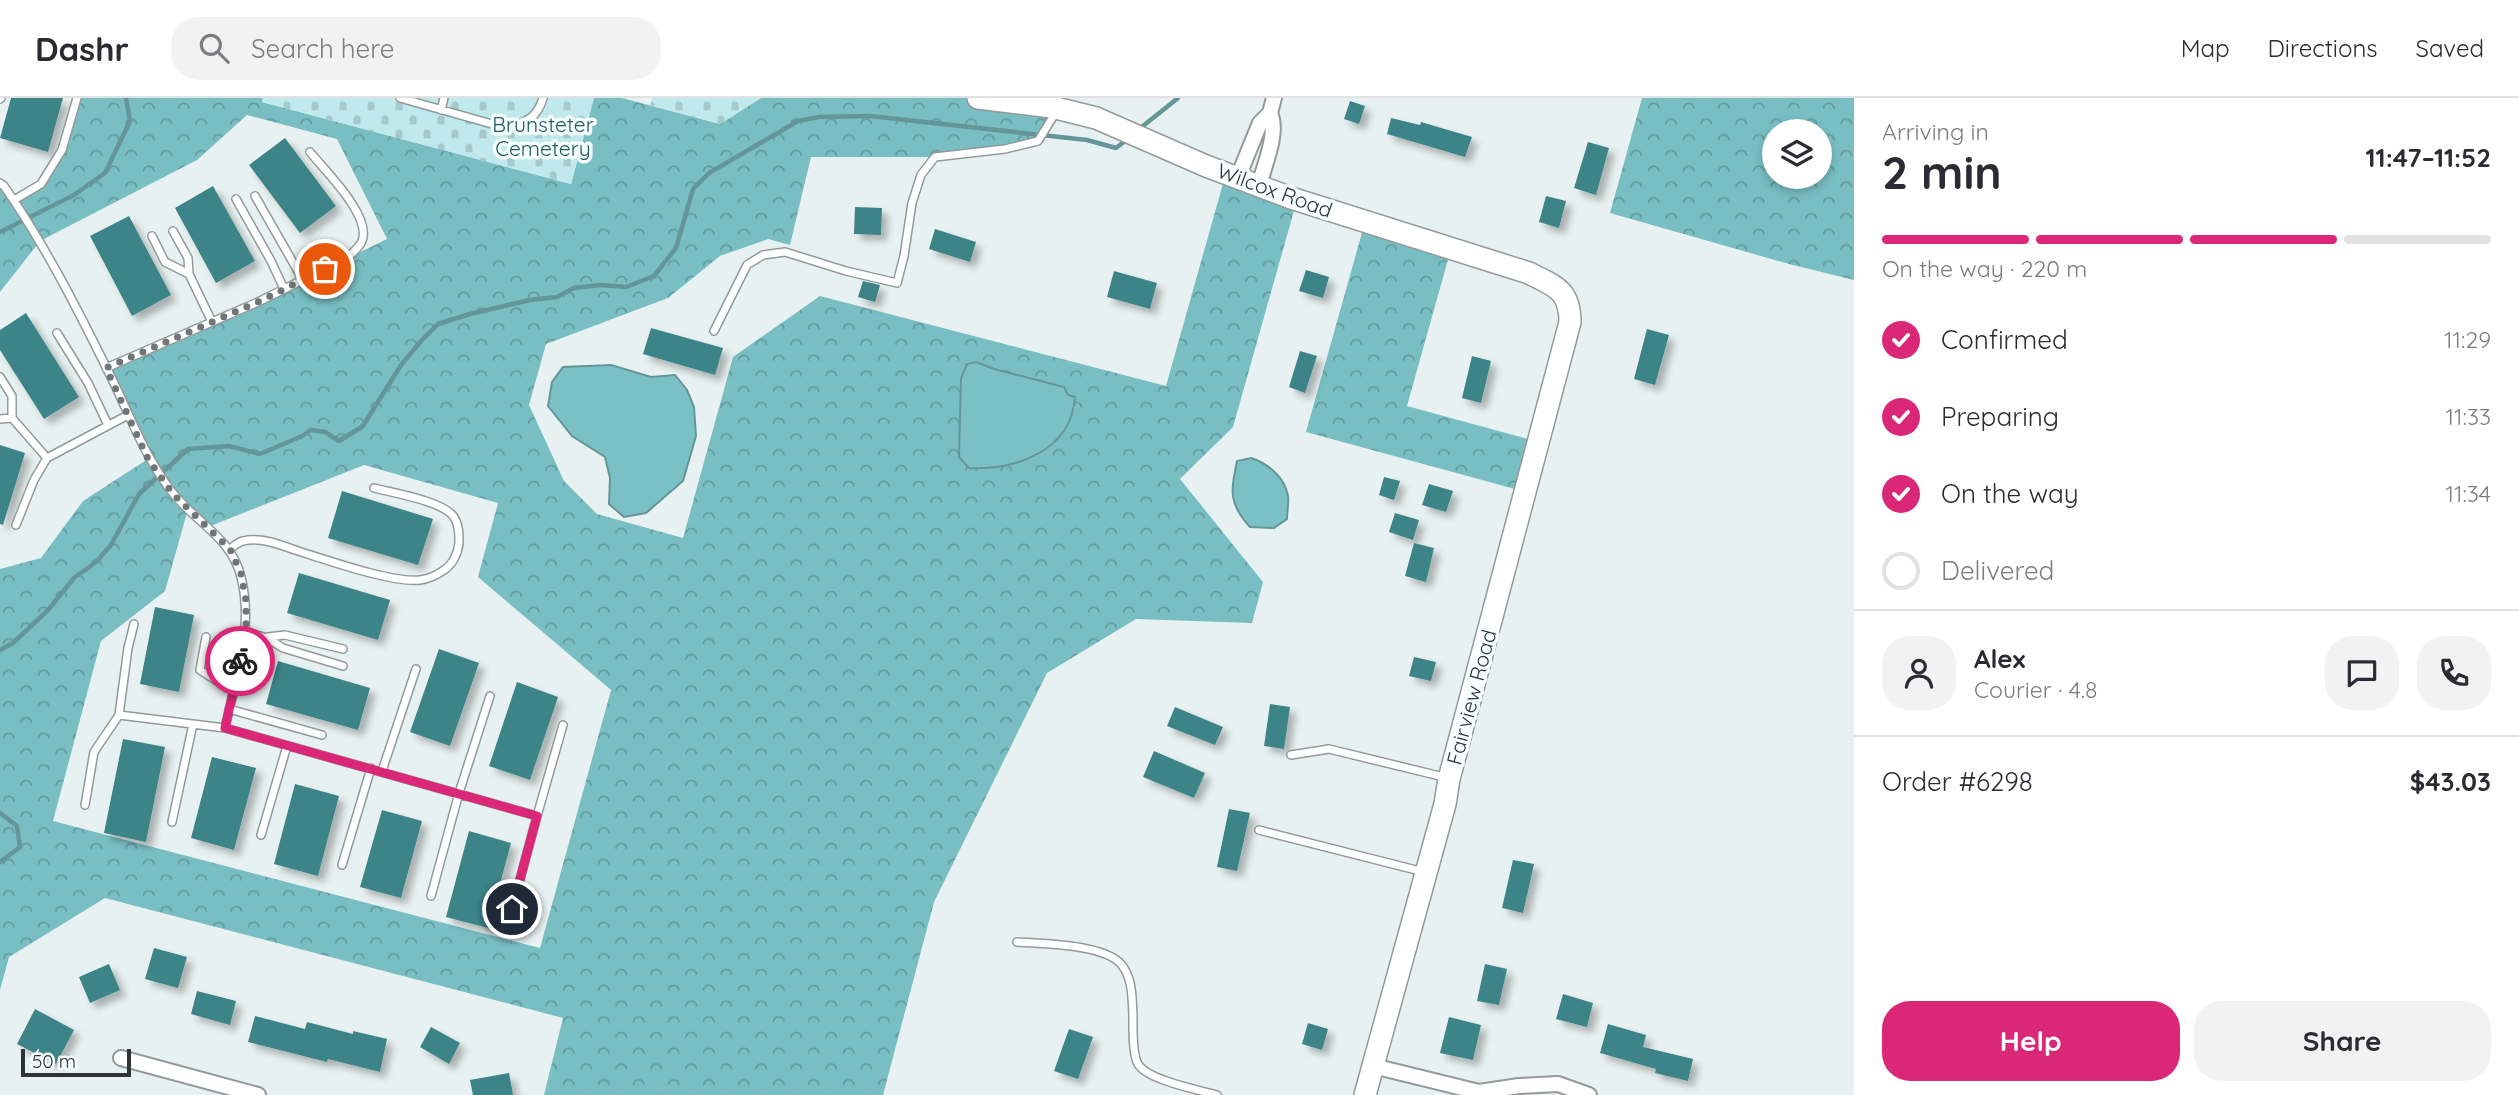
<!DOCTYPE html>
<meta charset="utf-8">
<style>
body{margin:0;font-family:Quicksand,sans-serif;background:#f2f2f3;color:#2b2b33;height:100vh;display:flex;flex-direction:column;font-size:26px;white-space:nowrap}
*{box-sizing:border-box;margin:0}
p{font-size:23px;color:#7c7c81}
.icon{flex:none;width:38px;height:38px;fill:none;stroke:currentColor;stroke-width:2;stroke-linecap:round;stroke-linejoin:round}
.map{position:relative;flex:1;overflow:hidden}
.drawer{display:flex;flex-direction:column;background:#fff;width:665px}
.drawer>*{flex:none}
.buttons{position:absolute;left:1762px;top:21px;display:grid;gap:14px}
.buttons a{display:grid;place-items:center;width:70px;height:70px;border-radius:50%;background:#fff;box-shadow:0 4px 10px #0003;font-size:35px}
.scale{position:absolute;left:21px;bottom:18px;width:110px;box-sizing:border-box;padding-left:7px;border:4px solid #303333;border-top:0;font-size:19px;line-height:24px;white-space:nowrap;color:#303333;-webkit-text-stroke:5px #f6feff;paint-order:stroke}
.pin{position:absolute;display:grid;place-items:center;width:60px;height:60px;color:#fff;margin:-30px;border:4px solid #fff;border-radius:50%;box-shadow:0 2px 7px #0007}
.courier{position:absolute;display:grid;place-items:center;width:70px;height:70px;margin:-35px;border:5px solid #db2777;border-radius:50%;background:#fff;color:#222;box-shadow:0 2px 9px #0007}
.overview em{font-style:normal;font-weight:700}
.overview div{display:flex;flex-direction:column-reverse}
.overview{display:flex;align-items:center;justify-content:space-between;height:119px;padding:0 28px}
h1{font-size:46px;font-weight:700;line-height:52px}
.bar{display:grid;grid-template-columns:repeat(4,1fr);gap:10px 7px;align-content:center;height:84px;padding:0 28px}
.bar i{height:9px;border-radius:5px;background:#e1e1e2}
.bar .active{background:#db2777}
.bar p{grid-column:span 4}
.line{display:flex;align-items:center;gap:18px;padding:0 28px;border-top:2px solid #e1e1e2}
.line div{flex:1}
.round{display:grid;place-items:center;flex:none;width:74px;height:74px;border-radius:28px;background:#f2f2f3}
ol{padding:0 28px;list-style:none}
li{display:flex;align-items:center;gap:21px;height:77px}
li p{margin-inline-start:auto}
li .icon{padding:7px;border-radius:50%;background:#db2777;color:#fff;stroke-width:4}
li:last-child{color:#7c7c81}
li i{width:38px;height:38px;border:4px solid #e1e1e2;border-radius:50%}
.action{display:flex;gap:14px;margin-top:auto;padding:14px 28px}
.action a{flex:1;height:80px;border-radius:28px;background:#db2777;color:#fff;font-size:28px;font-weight:700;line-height:80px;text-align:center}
.action a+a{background:#f2f2f3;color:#2b2b33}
header{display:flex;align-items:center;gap:42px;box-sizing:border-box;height:98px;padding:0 35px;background:#fff;border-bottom:2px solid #e1e1e2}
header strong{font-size:33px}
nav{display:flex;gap:38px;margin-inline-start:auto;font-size:24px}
.search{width:490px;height:63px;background:#f2f2f3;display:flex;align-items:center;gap:18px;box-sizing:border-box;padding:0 24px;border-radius:28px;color:#7c7c81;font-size:26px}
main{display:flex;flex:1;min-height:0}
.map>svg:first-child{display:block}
.forest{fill:url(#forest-crowns);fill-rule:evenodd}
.cemetery{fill:url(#cemetery-stones)}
.water{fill:#7bc0c5;stroke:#649699;stroke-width:2}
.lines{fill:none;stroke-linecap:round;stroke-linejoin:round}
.stream{stroke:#649699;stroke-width:4.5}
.building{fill:#3e8489;filter:url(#shadow)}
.lane-casing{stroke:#929a9a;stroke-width:10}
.street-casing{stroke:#929a9a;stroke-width:18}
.secondary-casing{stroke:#929a9a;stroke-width:24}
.lane{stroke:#fff;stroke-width:7}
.street{stroke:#fff;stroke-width:14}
.secondary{stroke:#fff;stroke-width:21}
.done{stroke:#707676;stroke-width:7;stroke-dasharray:0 12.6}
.route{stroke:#db2777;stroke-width:9}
.labels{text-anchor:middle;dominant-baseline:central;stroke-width:7;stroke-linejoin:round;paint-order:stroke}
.park-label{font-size:21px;fill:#1e5a5e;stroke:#f6feff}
.street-label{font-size:21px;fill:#303333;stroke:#f6feff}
</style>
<header>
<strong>Dashr</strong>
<div class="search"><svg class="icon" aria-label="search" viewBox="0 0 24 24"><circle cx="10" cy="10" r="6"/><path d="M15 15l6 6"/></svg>Search here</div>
<nav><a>Map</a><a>Directions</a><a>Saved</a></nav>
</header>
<main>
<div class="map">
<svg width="1854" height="997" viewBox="0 0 1854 997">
<defs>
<pattern id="forest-crowns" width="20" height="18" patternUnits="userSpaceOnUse" patternTransform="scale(1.75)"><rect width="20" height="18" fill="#78bec3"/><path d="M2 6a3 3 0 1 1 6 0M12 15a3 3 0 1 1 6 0" fill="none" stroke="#639b9f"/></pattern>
<pattern id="cemetery-stones" width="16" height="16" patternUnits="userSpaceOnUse" patternTransform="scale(1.75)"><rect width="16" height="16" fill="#bfe9ec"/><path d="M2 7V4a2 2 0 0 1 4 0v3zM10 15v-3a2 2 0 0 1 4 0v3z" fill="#a4c8cb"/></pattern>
<filter id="shadow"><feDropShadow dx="6" dy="6" stdDeviation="3.5" flood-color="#0004"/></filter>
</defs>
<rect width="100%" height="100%" fill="#e8f1f1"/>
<path class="forest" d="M77 0H263L262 4 571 86 594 0H622L720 26 761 0H978L1058 11 1038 43 935 59H811L790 147 768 141 720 158 668 200 546 246 529 307 564 383 597 416 683 440 733 259 820 198 1166 288 1226 75 1297 102 1233 329 1180 381 1263 484 1252 525 1136 521 1047 575 934 804 883 997H544L563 920 105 800 9 859 0 892V471L41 460 83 403 148 361 106 270 258 204 387 141 337 41 247 17 197 62 40 143 0 194V85L14 102 41 86 62 52ZM976 264 994 271 1064 289 1075 309C1070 320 1065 334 1056 343 1033 366 1000 371 969 370L959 359 961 281ZM364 367 498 405 478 479 611 592 540 850 53 723 101 543 165 493 188 411 208 429Z
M1642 0H1854V182L1789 166 1610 115ZM1774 33H1820V79H1774Z
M1365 124 1451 151 1407 308 1539 344 1526 394 1306 334Z"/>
<path class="cemetery" d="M263 0H594L571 86 262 4Z
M652 0H761L720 26 650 7Z"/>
<path class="water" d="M976 264 994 271 1064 289 1068 297 1075 299C1071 354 1015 372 969 370L959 359 961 280 967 266Z
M611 267 651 279 675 277 687 292 694 309 696 338 683 383 646 415 624 419 609 406 610 380 605 359 572 338 548 308 552 284 563 269Z
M1251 360C1267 365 1285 379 1288 398 1289 405 1287 414 1287 421L1274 430 1250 429C1228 405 1231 393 1237 363Z"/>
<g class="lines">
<path class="stream" d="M1138 32 1178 0
M0 134 74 97 105 75 130 23 126 0
M0 552 13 545 48 512 74 480 96 464 111 447 139 396 188 351 229 348 260 356 302 338 311 332 325 334 339 343 363 328 401 267 421 243 438 226 470 216 530 202 557 199 574 190 601 187 626 189 654 178 676 150 693 91 709 75 798 23 819 19 870 18 1087 42 1116 50 1129 40
M0 715 17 728 20 749 0 764"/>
</g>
<path class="building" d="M11 0H63L48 54 0 40Z
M1350 3 1365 8 1359 26 1344 21Z
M1391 20 1420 27 1421 24 1472 39 1465 59 1387 36Z
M285 40 336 108 300 135 249 67Z
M1588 44 1609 50 1596 97 1574 90Z
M213 88 255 163 216 185 175 110Z
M1546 98 1566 103 1559 130 1539 124Z
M855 109 882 110 881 137 854 136Z
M129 118 171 197 132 218 90 138Z
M935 131 976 144 970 164 929 151Z
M1306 172 1329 179 1323 200 1299 193Z
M1114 173 1157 185 1150 211 1107 199Z
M863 183 880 187 875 204 858 199Z
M26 215 79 299 44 321 0 252V232Z
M651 230 723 250 715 277 643 256Z
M1647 231 1669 237 1655 287 1634 281Z
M1300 253 1317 258 1305 295 1289 289Z
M1472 258 1491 263 1481 305 1462 300Z
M0 347 25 355 3 427 0 426Z
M1384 379 1400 383 1394 402 1379 397Z
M1429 386 1453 393 1446 414 1422 407Z
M342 393 433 421 418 467 328 440Z
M1395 415 1419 422 1413 442 1389 434Z
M1414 445 1434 450 1426 484 1405 478Z
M299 475 390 502 378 542 287 515Z
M155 509 194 517 179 594 140 586Z
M439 551 479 565 450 648 410 634Z
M1414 559 1436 564 1431 583 1409 578Z
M278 563 370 590 358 632 266 606Z
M517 584 558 599 530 682 489 668Z
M1270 606 1290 609 1284 651 1264 648Z
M1175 609 1223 629 1215 647 1167 628Z
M123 641 165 649 146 744 104 735Z
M1154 653 1205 675 1194 700 1143 679Z
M212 659 256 670 234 752 191 740Z
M295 686 339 698 318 778 274 766Z
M1229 711 1250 715 1237 773 1217 769Z
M382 712 422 723 401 800 360 789Z
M469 733 511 745 488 830 446 819Z
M1513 762 1534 766 1523 815 1502 810Z
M154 850 187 859 178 890 145 881Z
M109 866 120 892 90 905 79 879Z
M1485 866 1507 871 1499 907 1477 903Z
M197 893 236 903 230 927 191 916Z
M1563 896 1593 905 1587 929 1556 921Z
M35 911 74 932 56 966 17 946Z
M255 918 305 931 307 924 353 936V933L387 941 380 974 328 961 327 964 248 944Z
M1449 919 1481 927 1473 962 1440 955Z
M1308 925 1328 931 1322 952 1302 946Z
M1608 926 1646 937 1643 949 1693 961 1688 983 1655 975 1656 971 1600 955Z
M431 929 460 945 449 966 420 949Z
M1069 931 1093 939 1078 981 1054 973Z
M509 975 513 997H473L470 982Z"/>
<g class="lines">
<g class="lane-casing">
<path id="lane" d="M400 0 499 28C520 29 537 22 543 0
M0 1 1 0
M441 12 444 0
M0 85 4 88C45 147 78 212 110 277 130 317 144 358 172 394 195 424 232 440 241 479 254 530 236 580 225 630L537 718 512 811
M255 98 303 182
M236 101 271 163 284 191
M14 102 41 86 62 52 77 0
M173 133 188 160 189 176
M152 138 165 164 189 176 212 224
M714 233 747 167 763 157 785 154 846 173 897 185 904 158 912 105 921 77 935 59 1005 51 1038 43 1056 14
M57 235 88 285 108 327
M106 270 258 204 347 160C352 155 359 150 362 143 372 118 325 73 310 54
M0 279 12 298V320L47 360 128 317
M0 321 12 320
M16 427 34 382 47 360
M230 451C234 448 238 444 243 443 260 439 279 446 295 452 324 461 391 485 420 482 429 481 437 477 444 472 453 466 458 455 459 445 459 436 459 427 454 419 443 403 393 395 374 390
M134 526 128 550 119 617 225 630
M246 534 267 540 283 550 343 568
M206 539 200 572 233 593
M268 539 285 537 343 551
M229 611 322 637
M1291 657 1329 651 1448 680
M382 673 416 571
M85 707 94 654 119 617
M537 718 563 627
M172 724 193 626
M1259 732 1424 774
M261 737 287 648
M342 767 371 670
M431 798 459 695 490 598
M1017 844C1043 846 1103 846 1121 866 1133 880 1132 901 1133 918 1133 929 1132 956 1138 966 1147 982 1199 992 1217 997"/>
</g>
<g class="street-casing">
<path id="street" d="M1238 79 1260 25 1270 15 1274 0
M1259 88C1264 67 1279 35 1270 15
M121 960 258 997
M1373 968 1479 994 1519 988 1558 986 1589 997"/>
</g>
<g class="secondary-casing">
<path id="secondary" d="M978 0 1052 9 1096 20 1206 68 1291 100 1529 175C1555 188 1570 192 1570 224L1449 681 1445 706 1365 997"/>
</g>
<use href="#lane" class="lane"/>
<use href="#street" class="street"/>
<use href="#secondary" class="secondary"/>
</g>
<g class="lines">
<path class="done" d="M240 563 246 534V503L241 476 230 451 173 396 148 361 106 270 258 204 325 171"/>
<path class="route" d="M240 563 225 630 537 718 512 811"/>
</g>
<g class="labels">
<g class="park-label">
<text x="543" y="26">Brunsteter<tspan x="543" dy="24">Cemetery</tspan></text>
</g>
<g class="street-label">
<text transform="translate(1275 92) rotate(20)">Wilcox Road</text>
<text transform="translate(1471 599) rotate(-75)">Fairview Road</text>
</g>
</g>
</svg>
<div class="buttons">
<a><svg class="icon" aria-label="layers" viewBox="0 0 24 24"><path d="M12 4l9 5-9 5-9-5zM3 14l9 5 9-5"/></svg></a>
</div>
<div class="scale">50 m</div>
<div class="pin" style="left:325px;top:171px;background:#ea580c"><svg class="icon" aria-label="bag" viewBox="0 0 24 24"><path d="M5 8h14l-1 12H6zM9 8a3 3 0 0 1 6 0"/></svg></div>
<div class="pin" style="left:512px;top:811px;background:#1f2937"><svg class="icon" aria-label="home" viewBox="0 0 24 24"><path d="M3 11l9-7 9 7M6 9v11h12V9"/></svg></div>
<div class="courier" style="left:240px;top:563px"><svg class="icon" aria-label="bike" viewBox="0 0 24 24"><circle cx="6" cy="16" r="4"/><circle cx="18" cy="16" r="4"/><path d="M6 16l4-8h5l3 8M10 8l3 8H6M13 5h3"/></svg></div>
</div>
<section class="drawer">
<div class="overview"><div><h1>2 min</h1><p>Arriving in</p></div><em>11:47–11:52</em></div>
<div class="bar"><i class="active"></i><i class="active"></i><i class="active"></i><i></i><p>On the way · 220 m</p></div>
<ol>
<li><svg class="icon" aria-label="check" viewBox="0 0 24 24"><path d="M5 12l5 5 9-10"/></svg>Confirmed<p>11:29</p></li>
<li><svg class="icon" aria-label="check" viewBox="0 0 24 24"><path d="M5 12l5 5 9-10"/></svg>Preparing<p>11:33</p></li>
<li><svg class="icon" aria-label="check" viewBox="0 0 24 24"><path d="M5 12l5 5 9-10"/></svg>On the way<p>11:34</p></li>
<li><i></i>Delivered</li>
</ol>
<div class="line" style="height:126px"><a class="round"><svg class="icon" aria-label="person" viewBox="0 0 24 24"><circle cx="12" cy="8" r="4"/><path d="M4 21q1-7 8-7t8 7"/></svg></a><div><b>Alex</b><p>Courier · 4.8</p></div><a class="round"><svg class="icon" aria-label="chat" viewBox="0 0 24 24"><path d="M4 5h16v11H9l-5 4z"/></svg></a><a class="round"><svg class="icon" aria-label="phone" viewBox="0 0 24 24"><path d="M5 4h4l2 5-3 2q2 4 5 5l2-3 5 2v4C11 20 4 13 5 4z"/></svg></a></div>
<div class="line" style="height:91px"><div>Order #6298</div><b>$43.03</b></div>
<div class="action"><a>Help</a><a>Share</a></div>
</section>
</main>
